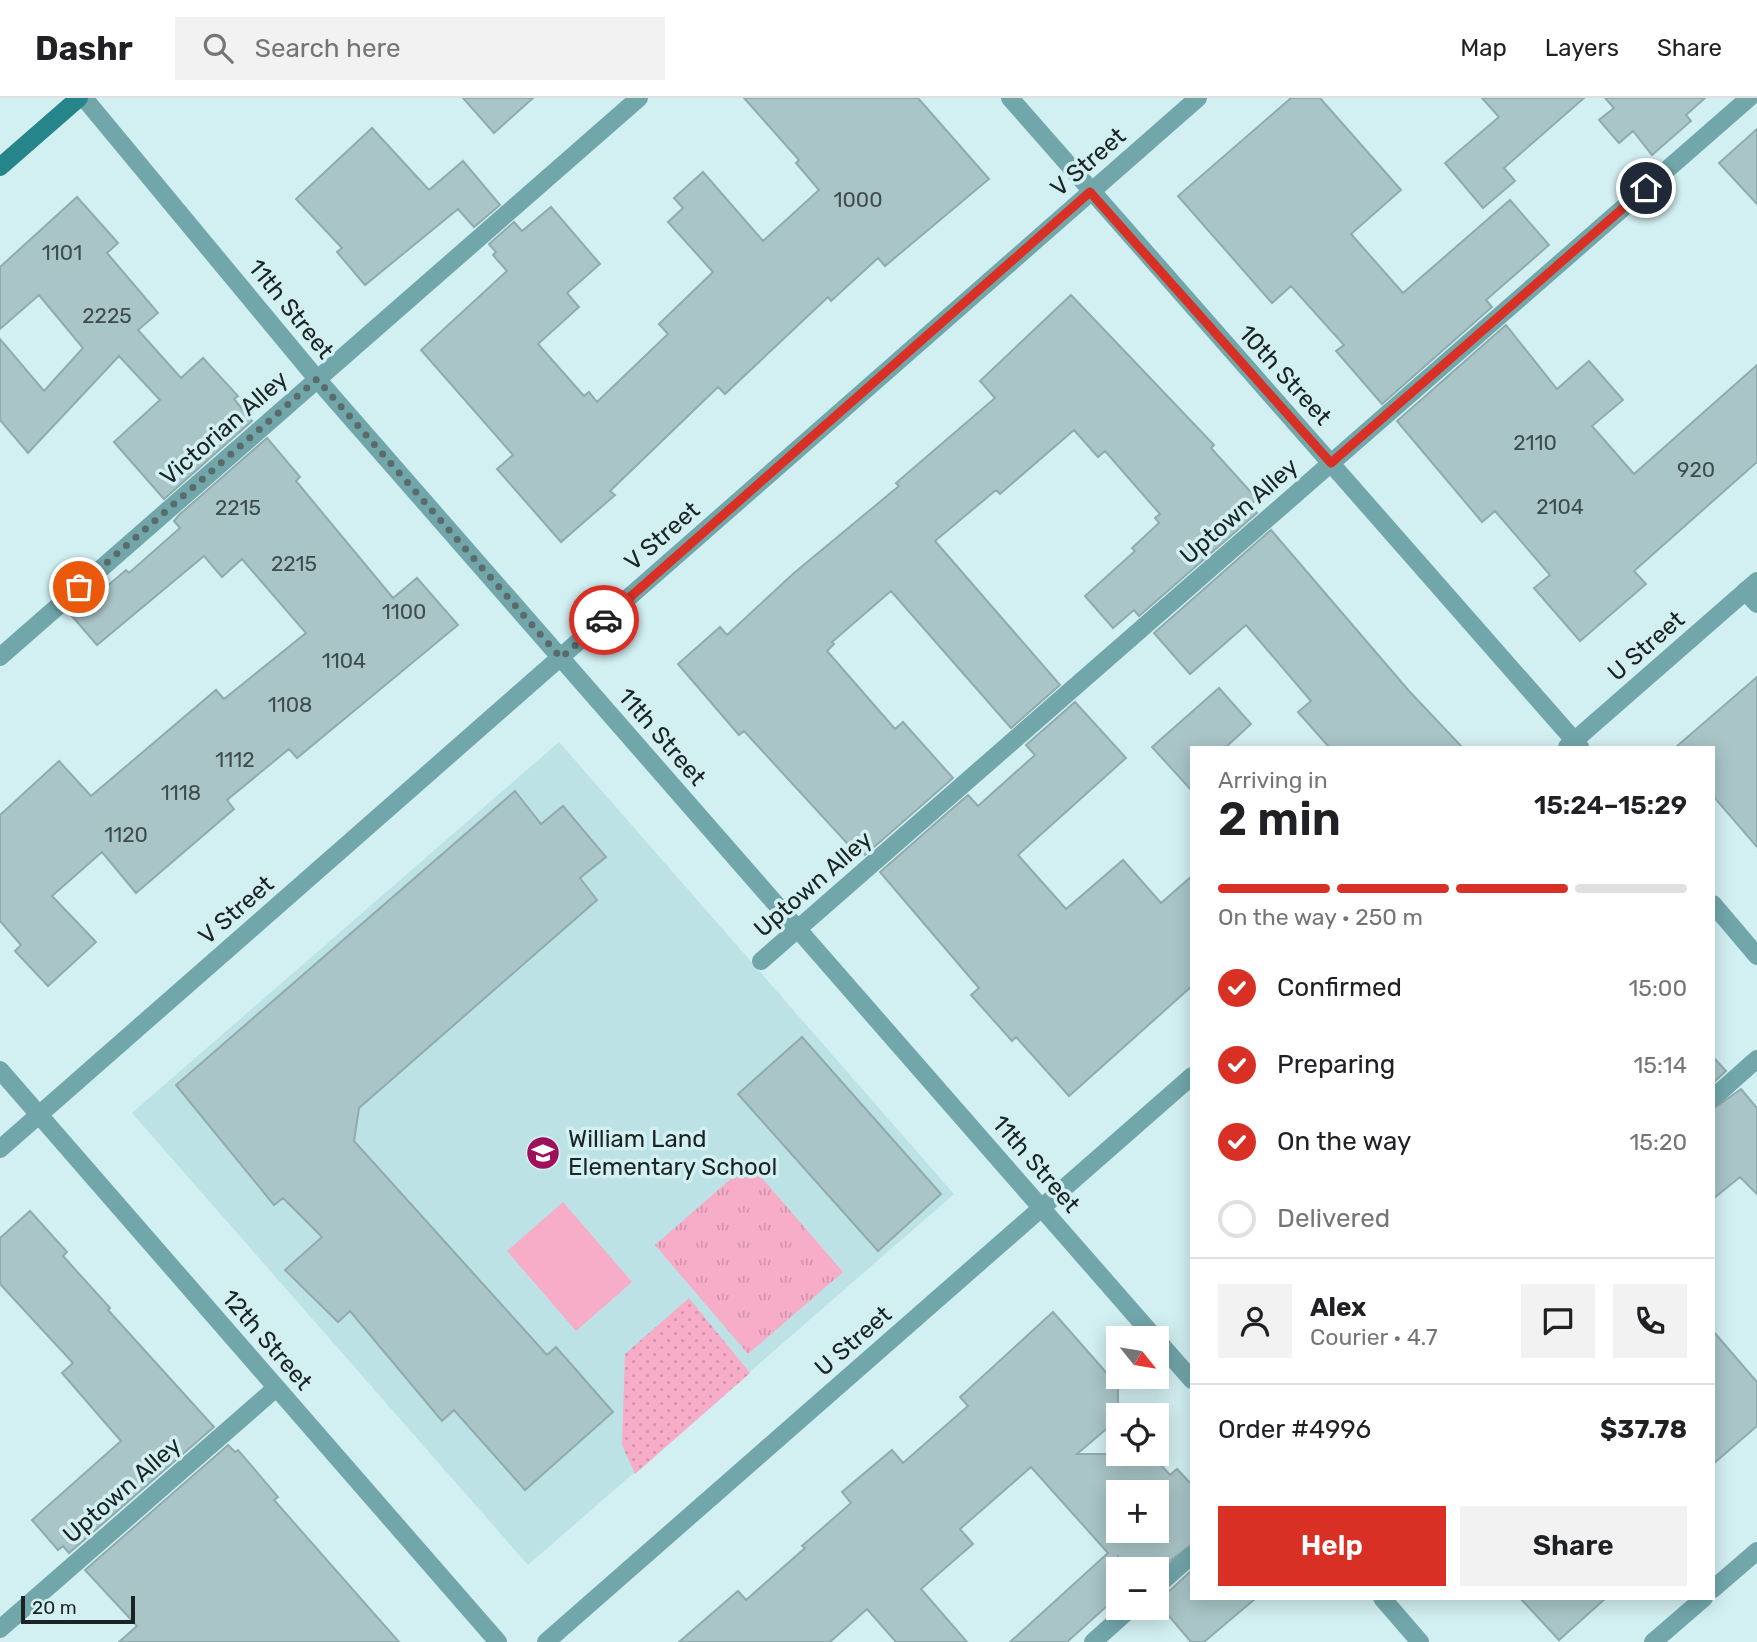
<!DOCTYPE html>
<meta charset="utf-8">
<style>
body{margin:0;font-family:Rubik,sans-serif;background:#f2f2f2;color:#202124;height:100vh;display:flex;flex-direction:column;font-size:26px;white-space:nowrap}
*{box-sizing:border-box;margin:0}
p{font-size:23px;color:#757577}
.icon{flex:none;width:38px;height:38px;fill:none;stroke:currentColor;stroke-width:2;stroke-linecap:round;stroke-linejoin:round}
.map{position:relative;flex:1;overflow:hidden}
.panel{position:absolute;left:1190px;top:648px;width:525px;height:854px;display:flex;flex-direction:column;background:#fff;border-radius:0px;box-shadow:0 4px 18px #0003}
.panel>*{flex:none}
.needle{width:46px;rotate:120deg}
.buttons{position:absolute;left:1106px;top:1228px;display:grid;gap:14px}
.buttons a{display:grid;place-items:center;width:63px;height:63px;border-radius:0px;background:#fff;box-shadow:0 4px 18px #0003;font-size:35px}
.scale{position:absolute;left:21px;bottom:18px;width:114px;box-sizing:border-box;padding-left:7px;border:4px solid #1a2425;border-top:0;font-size:19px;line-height:24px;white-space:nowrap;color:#1a2425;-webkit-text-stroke:5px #d2eff1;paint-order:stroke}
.pin{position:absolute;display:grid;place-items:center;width:60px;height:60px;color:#fff;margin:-30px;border:4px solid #fff;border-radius:50%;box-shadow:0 2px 7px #0007}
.courier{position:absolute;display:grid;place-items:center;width:70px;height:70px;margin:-35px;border:5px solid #d93025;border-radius:50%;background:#fff;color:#222;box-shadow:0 2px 9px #0007}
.summary em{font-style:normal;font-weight:600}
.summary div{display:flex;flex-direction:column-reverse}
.summary{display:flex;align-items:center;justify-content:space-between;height:119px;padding:0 28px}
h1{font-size:46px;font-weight:600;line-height:52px}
.bar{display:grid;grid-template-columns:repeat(4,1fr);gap:10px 7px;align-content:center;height:84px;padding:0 28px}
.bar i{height:9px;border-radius:5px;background:#e0e0e0}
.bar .on{background:#d93025}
.bar p{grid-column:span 4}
.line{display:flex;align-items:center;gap:18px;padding:0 28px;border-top:2px solid #e0e0e0}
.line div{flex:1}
.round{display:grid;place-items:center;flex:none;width:74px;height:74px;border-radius:0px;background:#f2f2f2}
ol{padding:0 28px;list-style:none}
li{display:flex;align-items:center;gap:21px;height:77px}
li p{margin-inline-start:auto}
li .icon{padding:7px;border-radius:50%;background:#d93025;color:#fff;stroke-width:4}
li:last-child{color:#757577}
li i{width:38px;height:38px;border:4px solid #e0e0e0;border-radius:50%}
.primary-button{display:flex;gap:14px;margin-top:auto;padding:14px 28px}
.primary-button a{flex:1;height:80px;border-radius:0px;background:#d93025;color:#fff;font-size:28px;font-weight:600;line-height:80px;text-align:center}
.primary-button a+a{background:#f2f2f2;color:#202124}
header{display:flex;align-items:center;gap:42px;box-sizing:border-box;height:98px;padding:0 35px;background:#fff;border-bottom:2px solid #e0e0e0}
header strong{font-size:33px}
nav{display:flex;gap:38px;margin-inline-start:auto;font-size:24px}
.search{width:490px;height:63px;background:#f2f2f2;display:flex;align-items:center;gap:18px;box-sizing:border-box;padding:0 24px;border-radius:0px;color:#757577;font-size:26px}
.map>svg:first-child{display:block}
.built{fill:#bce2e5}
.grass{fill:url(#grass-tufts)}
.park{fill:url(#park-dots)}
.garden{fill:#f7adc8}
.building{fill:#a9c5c7;stroke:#90abad;stroke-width:2;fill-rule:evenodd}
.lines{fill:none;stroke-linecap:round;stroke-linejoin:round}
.service{stroke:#71a6aa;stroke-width:18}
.minor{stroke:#71a6aa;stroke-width:18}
.tertiary{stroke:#71a6aa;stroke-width:18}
.secondary{stroke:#26858b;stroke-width:18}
.done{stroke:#5a6b6c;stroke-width:7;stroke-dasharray:0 12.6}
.route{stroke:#d93025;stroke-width:9}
.labels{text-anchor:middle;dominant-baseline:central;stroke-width:7;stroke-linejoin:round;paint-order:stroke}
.number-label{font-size:21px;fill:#3e4c4e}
.street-label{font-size:24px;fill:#1a2425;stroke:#d2eff1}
.poi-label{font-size:24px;fill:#1a2425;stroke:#d2eff1;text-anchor:start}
</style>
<header>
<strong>Dashr</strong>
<div class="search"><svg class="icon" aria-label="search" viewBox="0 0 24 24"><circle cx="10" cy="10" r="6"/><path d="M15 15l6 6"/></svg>Search here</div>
<nav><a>Map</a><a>Layers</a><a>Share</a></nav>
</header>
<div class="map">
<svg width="1757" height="1544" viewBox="0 0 1757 1544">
<defs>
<pattern id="grass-tufts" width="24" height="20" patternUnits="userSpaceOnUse" patternTransform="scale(1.75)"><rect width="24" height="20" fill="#f7adc8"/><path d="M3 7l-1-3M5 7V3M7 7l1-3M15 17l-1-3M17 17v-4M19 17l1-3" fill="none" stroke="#d395ac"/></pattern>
<pattern id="park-dots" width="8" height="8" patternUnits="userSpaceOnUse" patternTransform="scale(1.75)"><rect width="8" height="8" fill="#f7adc8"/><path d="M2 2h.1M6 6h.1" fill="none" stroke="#d395ac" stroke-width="1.8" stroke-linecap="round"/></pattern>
</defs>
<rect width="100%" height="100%" fill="#d2eff1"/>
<path class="built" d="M559 644 954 1096 528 1467 132 1015Z"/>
<path class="grass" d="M749 1065 843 1174 748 1256 655 1147Z"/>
<path class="park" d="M689 1200 750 1275 635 1376 622 1347 625 1256Z"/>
<path class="garden" d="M563 1104 632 1184 576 1233 507 1153Z"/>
<path class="building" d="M463 0H533L494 35Z
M744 0H918L989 81 885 168 878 160 831 203 828 199 725 296 718 289 610 393 615 397 561 444 497 371 513 357 421 252 507 173 493 157 496 154 489 146 514 124 522 133 551 109 600 166 567 195 579 209 538 246 584 298 589 294 597 304 668 236 659 226 713 174 668 124 683 110 674 100 703 74 763 143 819 92 796 65 799 62Z
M1291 0H1320L1401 92 1351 136 1403 195 1510 102 1549 147 1486 202 1492 209 1382 306 1336 253 1344 247 1291 188 1272 205 1178 98Z
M1482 0H1584L1504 70 1515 83 1483 110 1445 65 1499 19Z
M1605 0H1705L1686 17 1691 23 1652 57 1633 33 1619 45 1599 22 1614 10Z
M372 30 429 92 463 63 500 107 474 129 458 111 365 187 337 154 342 150 296 101Z
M1757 31V106L1719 65Z
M77 99 118 145 107 155 158 215 138 232 181 280 203 260 238 298 234 301 252 323 164 401 114 344 160 302 119 258 28 355 0 322V241L44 293 83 250 39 197 0 231V169Z
M1071 197 1214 347 1211 350 1257 401 1250 407 1257 415 1139 518 1134 512 1113 530 1085 498 1135 453 1132 450 1159 425 1155 420 1160 416 1105 353 1098 359 1074 332 1000 396 996 392 935 443 1060 587 1011 630 891 493 832 544 834 546 827 553 895 631 903 624 953 680 865 757 859 751 855 754 744 633 739 637 678 566 720 529 727 537 794 475 899 388 896 385 995 300 980 283Z
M1506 227 1557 291 1589 263 1623 302 1592 328 1634 376 1757 267V364L1634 473 1646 486 1580 543 1534 490 1550 477 1495 413 1482 424 1397 323Z
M267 340 300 379 296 383 393 500 417 480 458 527 297 660 289 651 227 702 234 711 136 795 102 754 52 798 96 844 48 888 15 853 21 847 0 823V717L59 663 91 698 216 592 224 601 306 535 242 461 222 479 204 458 97 547 72 518 126 472 129 475 180 430 174 423 179 417Z
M1271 432 1409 593 1462 649H1329L1298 614 1311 603 1246 527 1190 576 1154 535Z
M1757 579V749L1713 698V649H1676Z
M1219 590 1251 626 1226 649H1192V693L1152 649Z
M1075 604 1126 660 1018 757 1066 811 1123 762 1161 805 1192 778V888L1069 998 1016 939 1012 943 971 897 979 890 880 774 968 697 978 708 1035 657 1026 647Z
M515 693 541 726 563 708 606 759 580 780 597 802 359 1010 354 1043 547 1257 556 1249 613 1314 525 1392 454 1312 442 1323 350 1213 338 1224 285 1172 322 1139 283 1100 274 1107 176 987Z
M802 939 941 1096 878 1153 738 996Z
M1713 959 1726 973 1713 985Z
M1741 991 1757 1010V1096L1740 1079 1713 1101V1011Z
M30 1113 67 1154 63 1158 110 1210 108 1212 214 1329 69 1455 63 1448 58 1452 32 1422 121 1343 62 1275 73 1265 0 1186V1140Z
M1053 1214 1118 1288V1321L1077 1356H1151L1170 1377 1177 1371 1192 1387V1446L1157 1473 1129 1472 1118 1459V1498L1067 1544H1010L1108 1455 1031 1369 960 1431 973 1446 921 1491 967 1544H896L867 1511 830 1544H679L738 1493 746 1502 805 1450 802 1448 851 1405 842 1394 892 1352 903 1365 968 1308 960 1299ZM1118 1395H1157V1433H1118Z
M1713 1233 1757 1284V1328L1713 1366Z
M228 1347 235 1354 238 1352 278 1399 274 1402 399 1544H119L137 1528 85 1472Z
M1192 1472V1500H1256L1204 1544H1191L1157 1504V1499L1165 1497Z
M1520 1500H1606L1559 1542Z"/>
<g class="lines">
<path class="service" d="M1745 493 1757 506
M0 559 639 0
M761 863 1749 0
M1713 1000 1757 961
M1157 1488 1192 1457
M0 1531 276 1290
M1093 1544 1131 1510"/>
<path class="minor" d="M84 0 317 281 1156 1241
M1567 649 1757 483
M0 972 498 1544
M0 1051 1198 0
M1157 1242 1192 1282
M1382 1500 1420 1544
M546 1544 1192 978"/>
<path class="tertiary" d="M1010 0 1580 649
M1713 806 1757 858
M1713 1491 1757 1453
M1653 1544 1704 1500"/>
<path class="secondary" d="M0 69 79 0"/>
</g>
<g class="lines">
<path class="done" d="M79 489 317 281 561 560 604 522"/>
<path class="route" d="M604 522 1090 94 1331 365 1646 90"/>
</g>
<defs>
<g id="school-disc" transform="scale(1.75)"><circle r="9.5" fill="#9e105b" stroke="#d2eff1"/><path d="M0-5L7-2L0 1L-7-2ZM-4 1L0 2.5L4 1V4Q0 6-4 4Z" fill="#fff"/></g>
</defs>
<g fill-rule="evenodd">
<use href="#school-disc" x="543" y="1055"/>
</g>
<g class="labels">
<g class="number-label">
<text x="858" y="101">1000</text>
<text x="62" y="154">1101</text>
<text x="107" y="217">2225</text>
<text x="1535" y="344">2110</text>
<text x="1696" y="371">920</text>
<text x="1560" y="408">2104</text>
<text x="238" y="409">2215</text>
<text x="294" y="465">2215</text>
<text x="404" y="513">1100</text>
<text x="344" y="562">1104</text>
<text x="290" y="606">1108</text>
<text x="235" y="661">1112</text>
<text x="181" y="694">1118</text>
<text x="126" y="736">1120</text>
</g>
<g class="street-label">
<text transform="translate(1088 64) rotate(-41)">V Street</text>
<text transform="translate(291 211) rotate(51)">11th Street</text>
<text transform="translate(1285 277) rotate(48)">10th Street</text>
<text transform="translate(224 330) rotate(-41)">Victorian Alley</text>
<text transform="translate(1239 413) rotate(-41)">Uptown Alley</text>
<text transform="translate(662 438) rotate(-41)">V Street</text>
<text transform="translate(1646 548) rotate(-41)">U Street</text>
<text transform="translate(662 639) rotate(49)">11th Street</text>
<text transform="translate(813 786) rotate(-41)">Uptown Alley</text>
<text transform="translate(236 812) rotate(-41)">V Street</text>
<text transform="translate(1036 1066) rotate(49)">11th Street</text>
<text transform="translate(267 1242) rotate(49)">12th Street</text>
<text transform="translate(853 1243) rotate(-41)">U Street</text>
<text transform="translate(122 1392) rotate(-41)">Uptown Alley</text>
</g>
<g class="poi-label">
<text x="568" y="1041">William Land<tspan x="568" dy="28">Elementary School</tspan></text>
</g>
</g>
</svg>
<div class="buttons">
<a><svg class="needle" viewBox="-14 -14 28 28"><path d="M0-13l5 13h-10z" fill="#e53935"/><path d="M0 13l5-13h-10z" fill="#757577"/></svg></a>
<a><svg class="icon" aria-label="locate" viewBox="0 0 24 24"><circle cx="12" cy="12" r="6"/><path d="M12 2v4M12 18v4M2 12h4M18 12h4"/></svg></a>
<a>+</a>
<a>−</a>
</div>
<div class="scale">20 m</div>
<div class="pin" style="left:79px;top:489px;background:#ea580c"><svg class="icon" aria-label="bag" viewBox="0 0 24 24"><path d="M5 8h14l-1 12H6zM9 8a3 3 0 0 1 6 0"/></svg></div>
<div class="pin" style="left:1646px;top:90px;background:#1f2937"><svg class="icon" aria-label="home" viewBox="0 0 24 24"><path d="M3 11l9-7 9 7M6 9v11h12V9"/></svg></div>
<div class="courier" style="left:604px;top:522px"><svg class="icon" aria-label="car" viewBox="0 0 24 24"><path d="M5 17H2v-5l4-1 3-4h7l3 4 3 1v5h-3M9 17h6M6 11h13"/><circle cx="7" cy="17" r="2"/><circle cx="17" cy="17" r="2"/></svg></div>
<section class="panel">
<div class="summary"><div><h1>2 min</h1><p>Arriving in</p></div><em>15:24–15:29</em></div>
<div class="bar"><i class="on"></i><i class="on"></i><i class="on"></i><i></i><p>On the way · 250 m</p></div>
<ol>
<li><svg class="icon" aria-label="check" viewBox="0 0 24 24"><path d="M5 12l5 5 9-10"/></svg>Confirmed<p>15:00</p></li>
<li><svg class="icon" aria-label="check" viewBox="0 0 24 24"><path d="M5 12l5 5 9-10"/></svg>Preparing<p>15:14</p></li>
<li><svg class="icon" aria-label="check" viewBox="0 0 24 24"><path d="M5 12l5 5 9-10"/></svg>On the way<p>15:20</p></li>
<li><i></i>Delivered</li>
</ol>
<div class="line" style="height:126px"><a class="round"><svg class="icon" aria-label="person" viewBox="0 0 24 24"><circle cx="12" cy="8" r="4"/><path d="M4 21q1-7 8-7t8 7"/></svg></a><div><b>Alex</b><p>Courier · 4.7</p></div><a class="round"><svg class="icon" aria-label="chat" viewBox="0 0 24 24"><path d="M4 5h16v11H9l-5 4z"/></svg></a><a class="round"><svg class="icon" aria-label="phone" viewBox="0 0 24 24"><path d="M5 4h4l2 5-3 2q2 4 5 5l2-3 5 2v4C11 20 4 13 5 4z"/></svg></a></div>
<div class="line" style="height:91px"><div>Order #4996</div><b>$37.78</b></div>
<div class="primary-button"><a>Help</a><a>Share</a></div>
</section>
</div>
